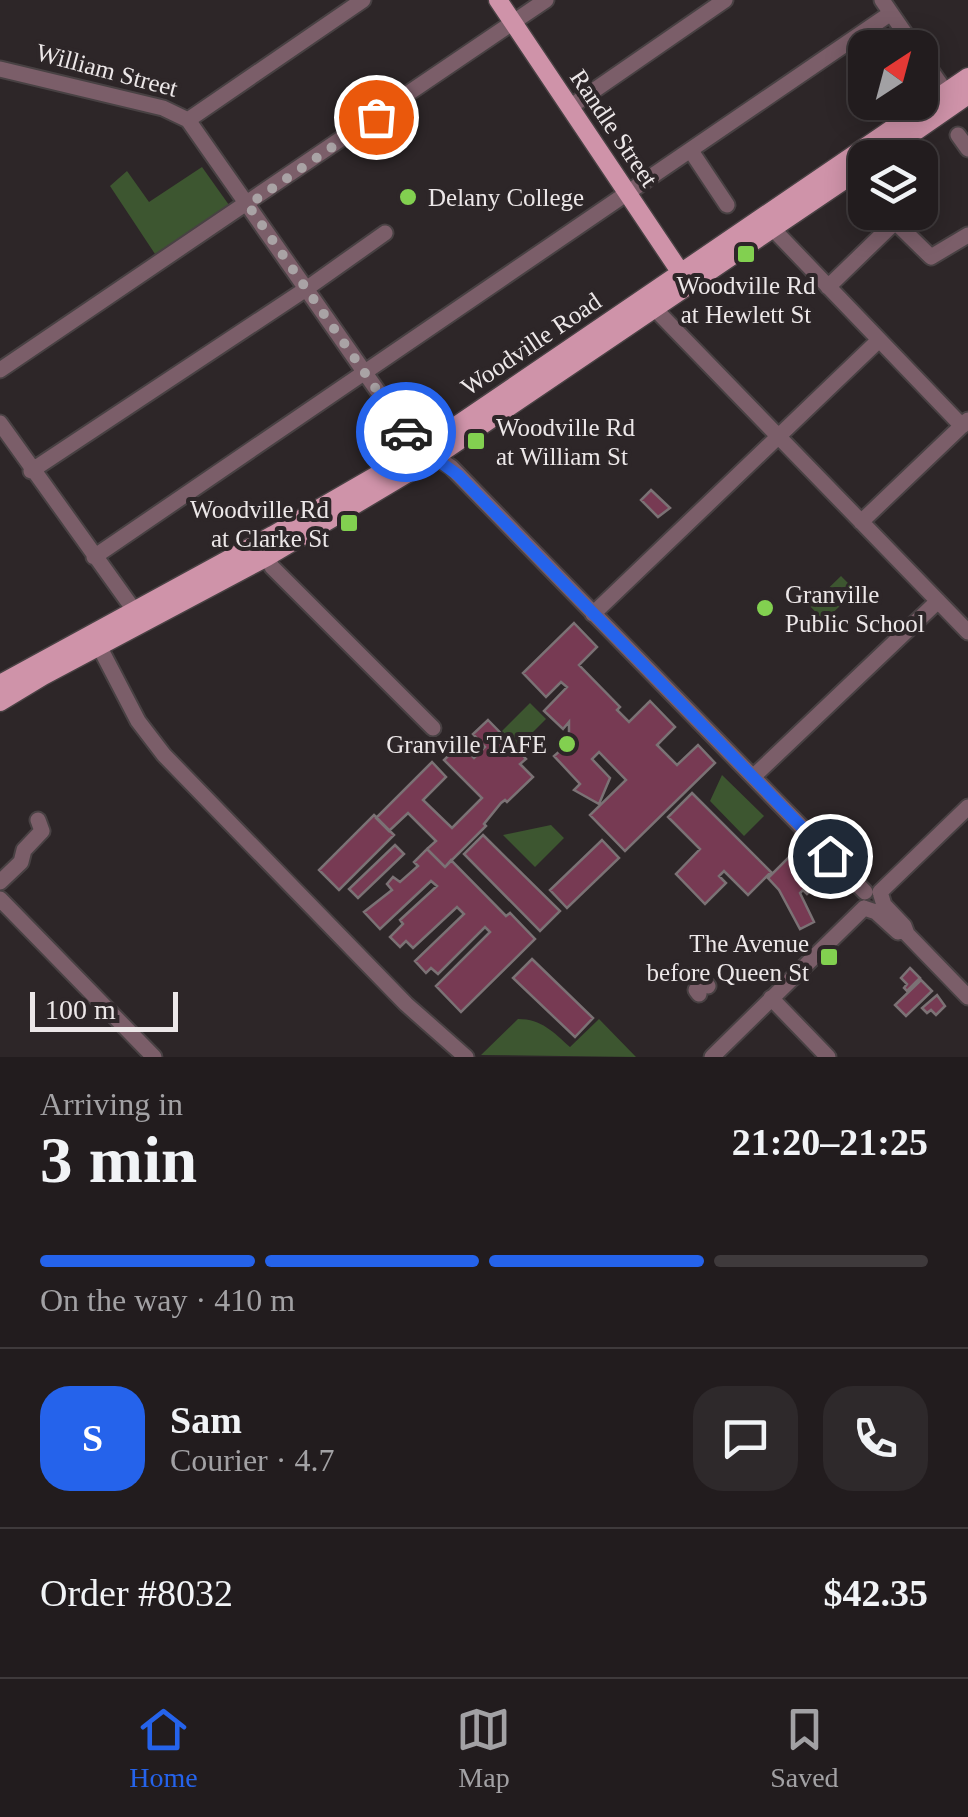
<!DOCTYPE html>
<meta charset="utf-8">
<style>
body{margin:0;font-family:Georgia,serif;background:#2e292b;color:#f1f3f6;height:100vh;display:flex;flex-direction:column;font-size:38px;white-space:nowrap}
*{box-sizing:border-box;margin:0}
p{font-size:32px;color:#a2a1a4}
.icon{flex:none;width:55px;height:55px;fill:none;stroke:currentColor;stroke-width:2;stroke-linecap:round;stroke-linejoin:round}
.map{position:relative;height:1057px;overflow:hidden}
.side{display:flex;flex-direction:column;background:#221c1e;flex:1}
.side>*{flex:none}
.needle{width:65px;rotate:36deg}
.controls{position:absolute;left:848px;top:30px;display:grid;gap:20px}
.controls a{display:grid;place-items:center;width:90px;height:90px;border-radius:20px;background:#221c1e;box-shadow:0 5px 25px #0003,0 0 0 2px #3f3a3c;font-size:50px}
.scale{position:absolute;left:30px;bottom:25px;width:148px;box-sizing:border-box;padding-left:10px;border:5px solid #ece7e8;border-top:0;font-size:28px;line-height:35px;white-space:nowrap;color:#ece7e8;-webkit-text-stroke:8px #2d2628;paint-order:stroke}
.pin{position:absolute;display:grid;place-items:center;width:85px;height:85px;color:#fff;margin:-42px;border:5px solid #fff;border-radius:50%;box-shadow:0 2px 10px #0007}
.courier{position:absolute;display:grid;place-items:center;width:100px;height:100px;margin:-50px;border:8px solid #2563eb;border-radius:50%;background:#fff;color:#222;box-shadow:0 2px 12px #0007}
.headline em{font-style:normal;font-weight:800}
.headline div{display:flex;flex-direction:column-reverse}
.headline{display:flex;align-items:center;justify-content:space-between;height:170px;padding:0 40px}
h1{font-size:65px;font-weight:800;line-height:75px}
.bar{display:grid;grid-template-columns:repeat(4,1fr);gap:15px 10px;align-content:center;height:120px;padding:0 40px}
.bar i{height:12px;border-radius:8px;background:#3f3a3c}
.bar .selected{background:#2563eb}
.bar p{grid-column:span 4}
.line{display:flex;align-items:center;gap:25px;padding:0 40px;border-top:2px solid #3f3a3c}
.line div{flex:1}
.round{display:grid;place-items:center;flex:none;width:105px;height:105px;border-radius:30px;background:#2e292b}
.tabs{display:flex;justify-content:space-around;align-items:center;height:140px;border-top:2px solid #3f3a3c;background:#221c1e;font-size:28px;color:#a2a1a4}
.tabs a{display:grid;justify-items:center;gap:5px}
.tabs .selected{color:#2563eb}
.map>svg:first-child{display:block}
.green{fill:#3d5630}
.building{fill:#773a53;stroke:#7b7275;stroke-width:2.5}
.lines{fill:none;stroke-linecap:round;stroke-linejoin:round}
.minor-casing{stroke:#484143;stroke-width:19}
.major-casing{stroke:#484143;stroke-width:21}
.minor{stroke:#7b5e69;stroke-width:15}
.major{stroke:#cf93a9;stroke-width:18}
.done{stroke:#a9a3a5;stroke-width:10;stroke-dasharray:0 18}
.route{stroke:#2563eb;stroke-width:12}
.poi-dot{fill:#82d050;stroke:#2d2628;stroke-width:4}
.labels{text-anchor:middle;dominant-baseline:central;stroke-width:8;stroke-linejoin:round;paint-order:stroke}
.street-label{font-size:25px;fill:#ece7e8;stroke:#2d2628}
.poi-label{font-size:25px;fill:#ece7e8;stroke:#2d2628;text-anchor:start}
</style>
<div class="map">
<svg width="968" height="1057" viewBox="0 0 968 1057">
<rect width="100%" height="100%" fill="#2d2628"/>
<path class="green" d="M202 167 229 205 155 254 110 186 127 171 149 202Z
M841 576 856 591 824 621 810 606Z
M530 703 546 719 518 747 502 731Z
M722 775 764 816 744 836 710 801Z
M551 825 564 838 535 867 503 835Z
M518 1019C542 1019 553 1032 570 1047L599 1019 636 1057 481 1055Z"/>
<path class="building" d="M651 490 670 508 658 517 641 500Z
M574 623 597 647 579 665 620 707 617 710 629 722 650 701 675 727 657 745 677 765 698 745 715 763 625 851 590 815 626 780 599 752 592 759 610 778 599 804 574 790 580 784 554 756 569 743V722L563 729 544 711 567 687 561 682 546 697 523 673Z
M488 720 526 759 520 764 533 777 507 802 505 800 501 803 484 824 486 826 445 867 427 849 436 841 408 813 389 831 376 818 432 762 446 777 423 800 452 828 482 798 444 760 460 744 474 758 485 747 473 734Z
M692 793 771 872 748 895 724 871 719 876 726 883 705 904 676 874 700 849 668 817Z
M374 815 394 835 339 890 319 870Z
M483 835 560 911 540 931 464 854Z
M602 840 619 858 567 908 550 890Z
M395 845 404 854 358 898 349 889Z
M427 849 445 867 451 860 506 916 510 913 535 939 461 1012 436 986 490 932 485 927 438 974 431 968 426 973 415 961 464 914 457 907 413 948 406 941 400 947 390 937 403 924 400 920 437 886 431 881 380 929 364 912 392 890 387 884 393 877 400 882 418 866 414 862Z
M792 854 819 883 807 894 803 890 800 893 814 922 800 929 779 890 768 878Z
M532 959 593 1018 575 1037 513 978Z
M910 968 920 978 907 991 904 988 907 984 901 978Z
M921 980 932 991 906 1016 895 1005Z
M937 995 945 1006 936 1015 931 1010 927 1013 922 1008Z"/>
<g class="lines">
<g class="minor-casing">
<path id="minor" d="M882 0 915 48
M920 55 946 92
M0 69 163 108 188 120 414 443 451 467 865 892
M570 107 725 0
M188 120 363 0
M958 135 968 149
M691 151 727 205
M851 175 865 193
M885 212 931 257 968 235
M773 229 962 426
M828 287 895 222
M654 308 968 632
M0 370 546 0
M0 423 134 610
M31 471 306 289 385 233
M861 522 968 420
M94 557 891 13
M267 557 272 567 433 728
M593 614 879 340
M99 646 138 721 164 755 406 1004 466 1057
M753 777 938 601
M0 882 21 862 24 850 42 831 38 820
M880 892 884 905 904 926 907 934 968 997
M880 892 968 807
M0 899 154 1057
M864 908 876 912 898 932
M699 994 696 990 702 984 708 986
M771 998 828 1057
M712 1057 864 908"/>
</g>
<g class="major-casing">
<path id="major" d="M498 0 687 282
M877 158 968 95
M0 684 273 535 422 449 968 77
M0 702 43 676 267 557 435 457 865 166"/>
</g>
<use href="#minor" class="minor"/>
<use href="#major" class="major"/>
</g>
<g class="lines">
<path class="done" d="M376 117 248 205 406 432"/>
<path class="route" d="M406 432 414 443 458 475 830 856"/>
</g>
<g class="poi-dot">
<circle cx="408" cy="197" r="10"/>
<rect x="736" y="244" width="20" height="20" rx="5"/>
<rect x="466" y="431" width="20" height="20" rx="5"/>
<rect x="339" y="513" width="20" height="20" rx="5"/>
<circle cx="765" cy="608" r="10"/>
<circle cx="567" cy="744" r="10"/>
<rect x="819" y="947" width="20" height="20" rx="5"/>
</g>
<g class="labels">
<g class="street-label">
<text transform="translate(107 70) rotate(15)">William Street</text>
<text transform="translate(614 128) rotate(56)">Randle Street</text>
<text transform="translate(531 344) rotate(-34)">Woodville Road</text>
</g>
<g class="poi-label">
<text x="428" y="197">Delany College</text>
<text x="746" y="285" text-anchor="middle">Woodville Rd<tspan x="746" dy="29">at Hewlett St</tspan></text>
<text x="496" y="427">Woodville Rd<tspan x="496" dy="29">at William St</tspan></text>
<text x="329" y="509" text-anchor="end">Woodville Rd<tspan x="329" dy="29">at Clarke St</tspan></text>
<text x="785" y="594">Granville<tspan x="785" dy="29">Public School</tspan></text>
<text x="547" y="744" text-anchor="end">Granville TAFE</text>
<text x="809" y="943" text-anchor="end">The Avenue<tspan x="809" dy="29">before Queen St</tspan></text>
</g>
</g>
</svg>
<div class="controls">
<a><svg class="needle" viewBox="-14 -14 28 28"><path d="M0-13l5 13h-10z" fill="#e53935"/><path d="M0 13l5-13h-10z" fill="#a2a1a4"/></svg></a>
<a><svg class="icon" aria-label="layers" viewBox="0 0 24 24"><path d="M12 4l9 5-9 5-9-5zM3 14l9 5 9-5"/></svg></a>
</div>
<div class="scale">100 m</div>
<div class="pin" style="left:376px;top:117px;background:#ea580c"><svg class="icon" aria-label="bag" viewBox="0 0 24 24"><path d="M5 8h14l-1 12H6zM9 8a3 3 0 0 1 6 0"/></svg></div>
<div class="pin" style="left:830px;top:856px;background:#1f2937"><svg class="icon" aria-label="home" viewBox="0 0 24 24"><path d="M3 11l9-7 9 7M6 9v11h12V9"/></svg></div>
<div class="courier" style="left:406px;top:432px"><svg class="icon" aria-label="car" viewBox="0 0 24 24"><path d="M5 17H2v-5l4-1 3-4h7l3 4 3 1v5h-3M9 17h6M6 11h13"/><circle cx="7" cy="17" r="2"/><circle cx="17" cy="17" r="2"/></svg></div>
</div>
<section class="side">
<div class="headline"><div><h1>3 min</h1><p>Arriving in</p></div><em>21:20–21:25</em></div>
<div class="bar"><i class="selected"></i><i class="selected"></i><i class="selected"></i><i></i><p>On the way · 410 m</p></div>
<div class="line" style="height:180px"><b class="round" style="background:#2563eb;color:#fff">S</b><div><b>Sam</b><p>Courier · 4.7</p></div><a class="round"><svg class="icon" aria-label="chat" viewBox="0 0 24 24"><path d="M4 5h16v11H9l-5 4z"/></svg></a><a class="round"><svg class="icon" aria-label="phone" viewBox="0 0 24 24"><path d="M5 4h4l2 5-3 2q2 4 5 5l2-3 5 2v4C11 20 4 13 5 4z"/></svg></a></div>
<div class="line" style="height:130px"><div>Order #8032</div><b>$42.35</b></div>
</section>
<nav class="tabs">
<a class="selected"><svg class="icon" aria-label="home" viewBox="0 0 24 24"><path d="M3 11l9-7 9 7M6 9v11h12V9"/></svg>Home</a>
<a><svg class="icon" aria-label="map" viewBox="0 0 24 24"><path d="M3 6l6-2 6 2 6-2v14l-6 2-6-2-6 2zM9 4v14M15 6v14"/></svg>Map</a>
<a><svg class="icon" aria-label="saved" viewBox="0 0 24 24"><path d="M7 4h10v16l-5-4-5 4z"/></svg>Saved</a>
</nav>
